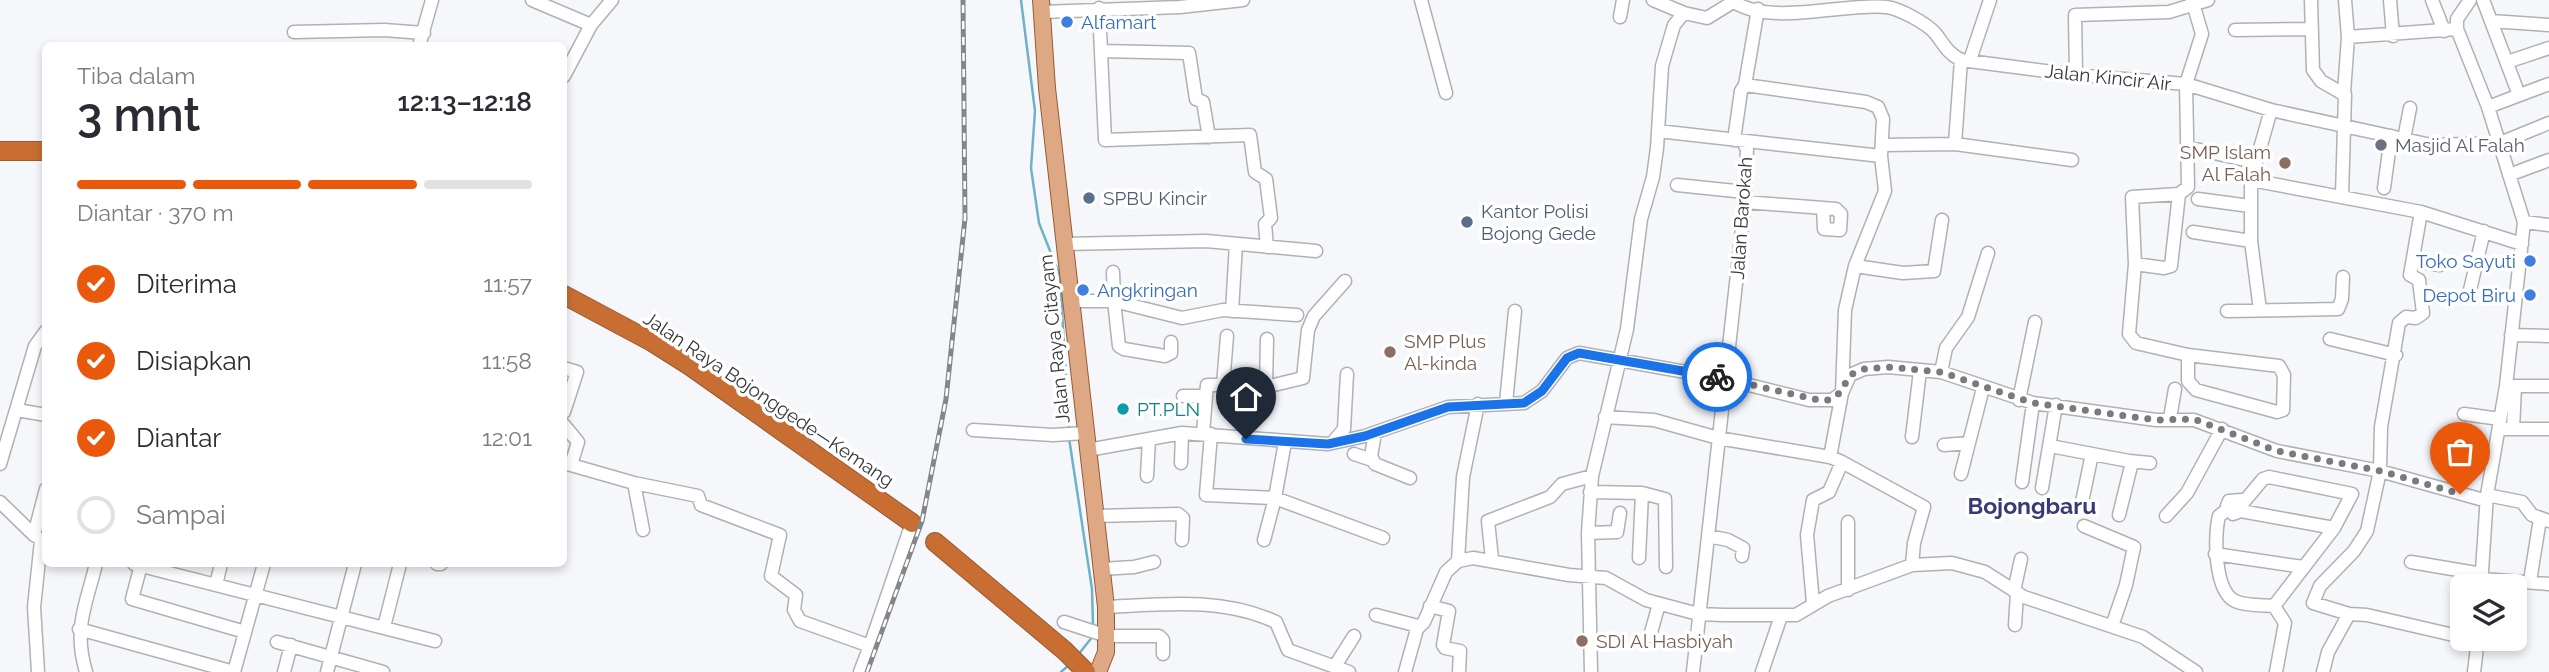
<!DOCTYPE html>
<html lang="id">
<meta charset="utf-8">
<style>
body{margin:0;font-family:Raleway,sans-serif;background:#f2f2f3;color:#2b2b33;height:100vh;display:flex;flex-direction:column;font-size:26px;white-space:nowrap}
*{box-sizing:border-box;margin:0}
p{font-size:23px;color:#7c7c81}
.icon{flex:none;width:38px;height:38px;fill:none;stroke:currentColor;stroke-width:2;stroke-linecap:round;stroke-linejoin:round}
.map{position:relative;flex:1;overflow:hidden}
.panel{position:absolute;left:42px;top:42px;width:525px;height:525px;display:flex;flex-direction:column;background:#fff;border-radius:10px;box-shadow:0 4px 10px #0003}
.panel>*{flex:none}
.fabs{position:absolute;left:2450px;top:574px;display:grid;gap:14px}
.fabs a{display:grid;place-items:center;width:77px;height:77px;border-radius:10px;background:#fff;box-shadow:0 4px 10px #0003;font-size:35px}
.pin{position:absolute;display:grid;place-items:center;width:60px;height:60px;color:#fff;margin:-72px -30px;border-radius:50% 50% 50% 0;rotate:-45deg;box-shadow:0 0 7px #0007}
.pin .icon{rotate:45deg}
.courier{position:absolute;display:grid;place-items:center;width:70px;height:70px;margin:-35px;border:5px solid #1a73e8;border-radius:50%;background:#fff;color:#222;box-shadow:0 2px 9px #0007}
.headline em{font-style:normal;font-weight:600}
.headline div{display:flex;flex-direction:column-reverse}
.headline{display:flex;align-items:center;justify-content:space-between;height:119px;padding:0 35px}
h1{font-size:46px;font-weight:600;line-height:52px}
.bar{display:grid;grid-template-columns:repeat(4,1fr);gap:10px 7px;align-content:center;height:84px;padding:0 35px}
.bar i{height:9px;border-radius:5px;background:#e1e1e2}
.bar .on{background:#ea580c}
.bar p{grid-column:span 4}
ol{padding:0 35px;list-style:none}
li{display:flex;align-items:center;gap:21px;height:77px}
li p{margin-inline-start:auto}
li .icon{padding:7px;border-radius:50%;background:#ea580c;color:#fff;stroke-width:4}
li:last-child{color:#7c7c81}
li i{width:38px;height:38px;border:4px solid #e1e1e2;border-radius:50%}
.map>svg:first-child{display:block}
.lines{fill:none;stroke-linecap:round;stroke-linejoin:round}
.stream{stroke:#6fb2c8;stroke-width:2.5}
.minor-casing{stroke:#afb1b4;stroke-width:15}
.major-casing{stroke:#955b34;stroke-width:18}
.highway-casing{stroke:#955b34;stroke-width:20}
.minor{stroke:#fff;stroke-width:12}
.major{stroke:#dea884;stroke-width:16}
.highway{stroke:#c86e32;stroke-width:18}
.rail-casing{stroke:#848688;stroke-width:5}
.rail{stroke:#fff;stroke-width:2.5;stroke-dasharray:8;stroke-linecap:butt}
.done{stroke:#797a7c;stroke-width:7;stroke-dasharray:0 12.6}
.route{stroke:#1a73e8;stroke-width:9}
.shop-dot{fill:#3f7fe0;stroke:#fff;stroke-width:2.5}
.worship-dot{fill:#6b7280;stroke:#fff;stroke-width:2.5}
.education-dot{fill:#8d6e63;stroke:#fff;stroke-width:2.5}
.service-dot{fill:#5c6f8a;stroke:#fff;stroke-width:2.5}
.culture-dot{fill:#0f9aa8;stroke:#fff;stroke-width:2.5}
.labels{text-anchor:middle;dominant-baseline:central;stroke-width:7;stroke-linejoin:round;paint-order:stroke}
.shop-label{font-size:19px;fill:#366cbe;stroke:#fff;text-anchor:start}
.street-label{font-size:19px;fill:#363738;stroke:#fff}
.worship-label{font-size:19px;fill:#5b616d;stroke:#fff;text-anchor:start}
.education-label{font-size:19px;fill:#785e54;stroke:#fff;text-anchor:start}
.service-label{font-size:19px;fill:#4e5e75;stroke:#fff;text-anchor:start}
.culture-label{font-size:19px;fill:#0d838f;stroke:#fff;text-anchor:start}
.quarter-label{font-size:23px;font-weight:bold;fill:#373a76;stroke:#fff}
</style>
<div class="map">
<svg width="2549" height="672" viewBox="0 0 2549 672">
<rect width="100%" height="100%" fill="#f5f7fb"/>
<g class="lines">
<path class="stream" d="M1021 0 1035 111 1031 168 1039 223 1060 276 1069 431
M1069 438 1092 589 1093 625
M1078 655 1093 636
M1061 672 1069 665"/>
<g class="minor-casing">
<path id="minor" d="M532 0 591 25 612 0
M1421 0 1446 93
M1653 0 1684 13
M1731 0C1769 28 1845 2 1887 7 1900 9 1926 23 1935 33 1944 44 1947 53 1961 60L2076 75 2186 84 2271 110 2431 145 2500 143 2549 123
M2311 0 2313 70 2321 81 2345 95 2342 195
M2390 0 2393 36
M2432 0 2444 31
M2470 0 2457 19V29L2488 107 2524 222 2506 386 2487 495 2481 586
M2483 0 2519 95
M1099 8 1105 140 1250 135 1255 172 1266 179 1271 218 1265 224 1267 247
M1042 12 1180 7 1243 0
M1620 17 1623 0
M2491 21 2549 25
M2235 30 2311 29
M294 32 384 30 424 33
M2348 37 2457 29
M419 46 432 0
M1102 51 1189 53 1196 99 1203 102 1209 137
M1970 60 1990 0
M2507 62 2549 48
M2076 75 2075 15 2169 12 2208 0
M564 76 591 25
M1745 85 1758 9
M2344 93 2348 37 2345 0
M2488 107 2549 84
M1658 131 1881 156
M2404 139 2410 108
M1734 140 1741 91 1745 85 1866 102 1878 107 1883 119 1881 156 1885 191 1855 266 1845 310 1842 393 1830 457
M1955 144 1961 60
M1882 145 1955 144 2072 160
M2187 147 2254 162
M2509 175 2549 160
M2251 180 2421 212 2522 244
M1677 185 1745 192
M2384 188 2391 136
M2198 199 2250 206
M1745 202 1836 209 1841 214 1840 230 1824 229 1823 208
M2524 222 2549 225
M2193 232 2251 241
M1064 244 1206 241 1316 251
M2413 261 2440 265
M2135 264 2132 197 2179 194
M1855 266 1903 273 1934 271 1942 220
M1113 272 1114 301 1182 318 1223 310 1297 315
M2470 290 2484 231
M1071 301H1114L1119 346 1124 349 1165 356 1171 353V342
M2260 310 2251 241V180L2271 110
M1232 311 1236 244
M2227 311 2338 309 2342 299 2343 277
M2511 335 2549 336
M2330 339 2396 355
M2188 355V381L2196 390 2277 412 2283 410 2284 375 2279 366 2188 355 2136 343 2129 334 2135 264 2164 268 2171 266 2179 194 2188 187 2186 84 2202 34 2192 0
M564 368 577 372 564 412
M1941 372 1946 348 1968 317 1988 253
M1223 385 1227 336
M1266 385 1267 339
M2507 386H2549
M1842 393 1850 375 1864 369 1888 367 1941 372 2033 403 2156 420H2194L2277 451 2380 471 2487 501
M1183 396H1205
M2019 400 2035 322
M1506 403 1515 311
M17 410 46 415
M2464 414 2500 419
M1605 417 1654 420 1718 438 1830 457 1842 462 1924 507 1914 543 1912 565
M2170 418 2175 389
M564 425 578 442 571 465
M2499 429H2549
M2513 429 2515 386
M973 430 1053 435 1086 433
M1203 433 1207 385H1274L1303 378 1308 330 1314 316 1345 281
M1375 433 1371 456 1375 464 1410 478
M1211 434 1206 495 1275 498 1383 538
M1912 437 1920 371
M1333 442 1344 429 1347 374
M1944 445 1969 443
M2050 446 2129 461 2131 466 2119 515
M1088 450 1182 433 1328 444 1365 436 1448 407 1524 403 1542 391 1567 358 1579 353 1725 379 1809 400H1832L1842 393
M1354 454 1372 460
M2129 461 2150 463
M564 463 634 483 698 496 701 505 780 535 771 576 796 595 794 610 800 621 870 646 860 672
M1181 463 1182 433
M0 464 35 346 46 331
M1961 474 1983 388
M1147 476 1149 439
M2022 482 2033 403
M634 483 643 530
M2042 488 2056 405
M1590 492 1642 493 1665 499 1666 567
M2487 495 2522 502 2532 515 2549 521
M0 502 34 535 46 542
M2082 502 2092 454
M2243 503 2263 479 2269 477 2352 494 2334 528 2274 606 2285 623 2276 672
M2228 509 2219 516C2214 535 2214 591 2235 601 2246 606 2262 605 2274 606
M2241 511V500L2229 501 2227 506 2233 514 2241 511 2334 528
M1095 516 1178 514 1183 518 1182 540
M2166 516 2187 493 2222 429
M1848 522V590
M2084 526 2134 547 2126 585 2112 626
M1588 533 1617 532 1620 513
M34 535 46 489
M1708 536 1728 540 1743 548 1742 556
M1264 540 1275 498 1285 442
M2215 554 2303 567
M1639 558 1642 493
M1492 559 1488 521 1550 497 1562 484 1592 476
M1458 561 1463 477 1478 404
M2411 562 2482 574
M134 564 435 641
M437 564H441
M141 565 132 599 245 632
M1101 569 1134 567 1154 562
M2482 579 2549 584
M2530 581 2540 519
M216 585 221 564
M2014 591 2021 559
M1813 603 1807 535 1813 500 1829 492 1842 462
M1430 606 1449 611 1443 645 1445 648 1460 651 1459 672
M1106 607C1164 604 1222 597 1276 622L1288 650 1349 672
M2349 614 2313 603 2320 586 2354 551 2367 531 2380 471 2381 427 2399 323 2406 317 2416 318 2423 313 2419 280 2410 275 2421 212
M1376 615 1418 626
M1064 622 1107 636H1159L1163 640V654
M2015 625 2017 593
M384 627 400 564
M79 629 234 672
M1650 636 1659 604
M277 642 383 672
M870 646 912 523
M1335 666 1354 636
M38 672 34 607 41 541
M86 672C73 628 86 605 96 564
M234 672 264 564
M284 672 291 645
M327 672 355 564
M1405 672 1417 629 1424 622 1446 572 1458 561 1473 558 1569 575 1606 578 1646 600 1698 614 1724 615H1796L1828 596 1912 565 1952 563 1985 572 2024 597 2143 637 2196 672
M1591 672 1588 533 1592 476 1627 329 1641 219 1653 177 1657 148 1662 66 1674 25 1684 13 1707 18 1733 2
M1693 672 1745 202 1747 149 1743 142
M1762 672 1781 616
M2323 672 2328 652 2349 614 2367 615 2462 637
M2474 672 2478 639"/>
</g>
<g class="major-casing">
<path id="major" d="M1041 0 1047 88 1106 607V652L1098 672"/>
</g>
<g class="highway-casing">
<path id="highway" d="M0 151H46
M564 295 652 342 690 366 912 523
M935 542 1065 651 1086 672"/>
</g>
<use href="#minor" class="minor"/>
<use href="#major" class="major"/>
<use href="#highway" class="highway"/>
<g class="rail-casing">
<path id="rail" d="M867 672 922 521 946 399 965 218 963 0"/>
</g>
<use href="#rail" class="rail"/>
</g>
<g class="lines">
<path class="done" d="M1717 377 1823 401C1840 399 1842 388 1850 375L1864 369 1888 367 1941 372 2033 403 2156 420 2194 419 2277 451 2381 471 2460 494"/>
<path class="route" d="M1246 439 1328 444 1365 436 1448 407 1524 403 1542 391 1567 358 1579 353 1717 377"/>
</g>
<g class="shop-dot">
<circle cx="1067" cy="22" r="7"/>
<circle cx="2530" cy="261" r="7"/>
<circle cx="1083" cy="290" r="7"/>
<circle cx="2530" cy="295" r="7"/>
</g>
<circle class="worship-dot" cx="2381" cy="145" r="7"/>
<g class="education-dot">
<circle cx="2285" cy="163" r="7"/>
<circle cx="1390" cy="352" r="7"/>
<circle cx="1582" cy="641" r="7"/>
</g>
<g class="service-dot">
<circle cx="1089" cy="198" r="7"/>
<circle cx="1467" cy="222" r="7"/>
</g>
<circle class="culture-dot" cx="1123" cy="409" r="7"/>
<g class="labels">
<g class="shop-label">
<text x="1081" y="22">Alfamart</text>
<text x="2516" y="261" text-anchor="end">Toko Sayuti</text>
<text x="1097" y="290">Angkringan</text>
<text x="2516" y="295" text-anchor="end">Depot Biru</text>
</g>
<g class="street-label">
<text transform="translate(2108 77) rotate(6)">Jalan Kincir Air</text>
<text transform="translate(1741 218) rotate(-86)">Jalan Barokah</text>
<text transform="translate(1054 339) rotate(-96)">Jalan Raya Citayam</text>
<text transform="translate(769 399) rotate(34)">Jalan Raya Bojonggede—Kemang</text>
</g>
<g class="worship-label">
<text x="2395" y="145">Masjid Al Falah</text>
</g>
<g class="education-label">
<text x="2271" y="152" text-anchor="end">SMP Islam<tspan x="2271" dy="22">Al Falah</tspan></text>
<text x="1404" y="341">SMP Plus<tspan x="1404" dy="22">Al-kinda</tspan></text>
<text x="1596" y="641">SDI Al Hasbiyah</text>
</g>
<g class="service-label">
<text x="1103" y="198">SPBU Kincir</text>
<text x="1481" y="211">Kantor Polisi<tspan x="1481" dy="22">Bojong Gede</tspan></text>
</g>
<g class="culture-label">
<text x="1137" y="409">PT.PLN</text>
</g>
<g class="quarter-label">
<text x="2032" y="505">Bojongbaru</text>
</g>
</g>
</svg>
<div class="fabs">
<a><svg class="icon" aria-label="layers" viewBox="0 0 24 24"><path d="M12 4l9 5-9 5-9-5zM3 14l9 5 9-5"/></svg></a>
</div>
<div class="pin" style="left:2460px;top:494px;background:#ea580c"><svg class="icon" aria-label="bag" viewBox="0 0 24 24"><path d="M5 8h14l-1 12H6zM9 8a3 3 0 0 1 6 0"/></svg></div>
<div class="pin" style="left:1246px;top:439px;background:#1f2937"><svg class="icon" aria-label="home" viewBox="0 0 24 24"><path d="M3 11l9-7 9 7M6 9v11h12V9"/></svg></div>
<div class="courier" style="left:1717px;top:377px"><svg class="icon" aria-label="bike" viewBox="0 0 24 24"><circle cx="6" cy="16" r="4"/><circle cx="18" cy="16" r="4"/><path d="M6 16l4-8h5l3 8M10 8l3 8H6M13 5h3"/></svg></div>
<section class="panel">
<div class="headline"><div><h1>3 mnt</h1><p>Tiba dalam</p></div><em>12:13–12:18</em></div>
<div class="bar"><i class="on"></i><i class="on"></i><i class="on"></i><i></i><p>Diantar · 370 m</p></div>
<ol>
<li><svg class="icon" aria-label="check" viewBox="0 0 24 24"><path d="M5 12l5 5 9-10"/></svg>Diterima<p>11:57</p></li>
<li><svg class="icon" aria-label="check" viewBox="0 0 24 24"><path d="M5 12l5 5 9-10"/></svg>Disiapkan<p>11:58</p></li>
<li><svg class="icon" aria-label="check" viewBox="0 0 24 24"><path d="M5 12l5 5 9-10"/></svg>Diantar<p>12:01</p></li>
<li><i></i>Sampai</li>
</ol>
</section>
</div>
